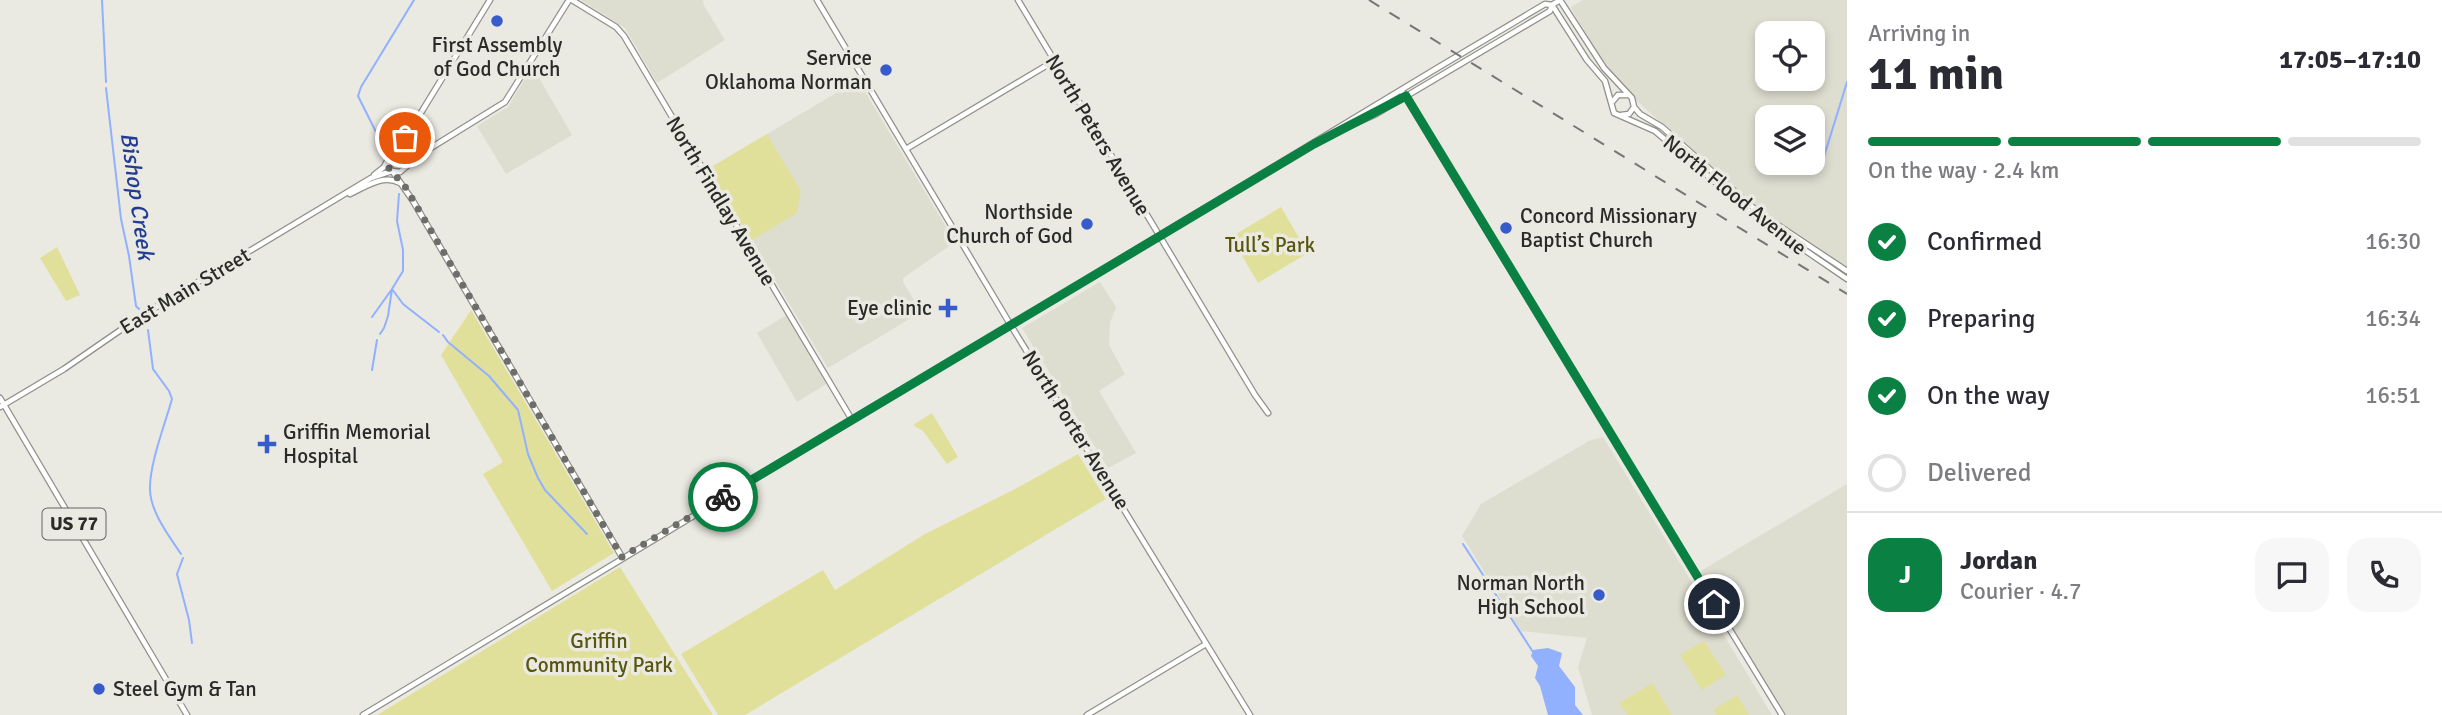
<!DOCTYPE html>
<meta charset="utf-8">
<style>
body{margin:0;font-family:Signika,sans-serif;background:#f7f7f7;color:#2b2b33;height:100vh;display:flex;flex-direction:column;font-size:26px;white-space:nowrap}
*{box-sizing:border-box;margin:0}
p{font-size:23px;color:#7c7c81}
.icon{flex:none;width:38px;height:38px;fill:none;stroke:currentColor;stroke-width:2;stroke-linecap:round;stroke-linejoin:round}
.map{position:relative;flex:1;overflow:hidden}
.panel{display:flex;flex-direction:column;background:#fff;width:595px}
.panel>*{flex:none}
.controls{position:absolute;left:1755px;top:21px;display:grid;gap:14px}
.controls a{display:grid;place-items:center;width:70px;height:70px;border-radius:14px;background:#fff;box-shadow:0 4px 10px #0003;font-size:35px}
.pin{position:absolute;display:grid;place-items:center;width:60px;height:60px;color:#fff;margin:-30px;border:4px solid #fff;border-radius:50%;box-shadow:0 2px 7px #0007}
.courier{position:absolute;display:grid;place-items:center;width:70px;height:70px;margin:-35px;border:5px solid #0b8043;border-radius:50%;background:#fff;color:#222;box-shadow:0 2px 9px #0007}
.head em{font-style:normal;font-weight:800}
.head div{display:flex;flex-direction:column-reverse}
.head{display:flex;align-items:center;justify-content:space-between;height:119px;padding:0 21px}
h1{font-size:46px;font-weight:800;line-height:52px}
.bar{display:grid;grid-template-columns:repeat(4,1fr);gap:10px 7px;align-content:center;height:84px;padding:0 21px}
.bar i{height:9px;border-radius:5px;background:#e1e1e2}
.bar .current{background:#0b8043}
.bar p{grid-column:span 4}
.line{display:flex;align-items:center;gap:18px;padding:0 21px;border-top:2px solid #e1e1e2}
.line div{flex:1}
.round{display:grid;place-items:center;flex:none;width:74px;height:74px;border-radius:21px;background:#f7f7f7}
ol{padding:0 21px;list-style:none}
li{display:flex;align-items:center;gap:21px;height:77px}
li p{margin-inline-start:auto}
li .icon{padding:7px;border-radius:50%;background:#0b8043;color:#fff;stroke-width:4}
li:last-child{color:#7c7c81}
li i{width:38px;height:38px;border:4px solid #e1e1e2;border-radius:50%}
main{display:flex;flex:1;min-height:0}
.map>svg:first-child{display:block}
.built{fill:#ddddd0;fill-rule:evenodd}
.green{fill:#e1e09b}
.water{fill:#91b1ff}
.lines{fill:none;stroke-linecap:round;stroke-linejoin:round}
.stream{stroke:#91b1ff;stroke-width:2}
.secondary-casing{stroke:#90908a;stroke-width:7}
.primary-casing{stroke:#90908a;stroke-width:7}
.secondary{stroke:#fff;stroke-width:4.5}
.primary{stroke:#fff;stroke-width:4.5}
.rail{stroke:#767672;stroke-width:2;stroke-dasharray:12 12;stroke-linecap:butt}
.done{stroke:#6d6d69;stroke-width:7;stroke-dasharray:0 12.6}
.route{stroke:#0b8043;stroke-width:9}
.poi-dot{fill:#385bcc;stroke:#eaeae2;stroke-width:2.5}
.labels{text-anchor:middle;dominant-baseline:central;stroke-width:7;stroke-linejoin:round;paint-order:stroke}
.shield{fill:#eaeae2;stroke:#646460;stroke-width:2}
.shield-label{font-size:19px;font-weight:bold;fill:#2a2a28}
.poi-label{font-size:21px;fill:#2a2a28;stroke:#eaeae2;text-anchor:end}
.street-label{font-size:21px;fill:#2a2a28;stroke:#eaeae2}
.park-label{font-size:21px;fill:#58560d;stroke:#eaeae2}
.water-label{font-size:23px;font-style:italic;fill:#223c93;stroke:#eaeae2}
</style>
<main>
<div class="map">
<svg width="1847" height="715" viewBox="0 0 1847 715">
<rect width="100%" height="100%" fill="#eaeae2"/>
<path class="built" d="M581 0H703L704 6 725 40 657 83 625 28Z
M1583 0H1847V268L1776 222 1744 196 1628 93 1598 54 1572 10 1571 7ZM1768 33H1813V79H1768ZM1768 117H1813V163H1768Z
M535 76 539 78 572 135 506 174 477 126 508 107 526 77Z
M858 80 955 242 903 278V282L921 312 828 368 708 169Z
M1100 282 1116 307 1110 323 1109 345 1125 374 1099 391 1136 453 1108 468 1022 328Z
M788 314 828 383 797 402 757 333Z
M1603 437 1716 622 1772 715H1592L1578 667 1587 638 1521 631 1462 536 1481 504 1589 441Z
M1847 484V715H1785L1699 572Z"/>
<path class="green" d="M767 134 801 191 797 213 751 241 708 169Z
M1281 207 1308 253 1258 283 1231 237Z
M57 247 80 295 66 301 40 258Z
M471 310 614 553 552 591 483 474 503 462 441 355Z
M932 413 958 457 947 464 923 431 913 425Z
M1078 454 1106 499 745 715H718L681 654 823 570 835 590 925 534 1017 488Z
M620 567 713 715H377Z
M1704 641 1726 675 1702 690 1680 655Z
M1651 684H1653L1672 715H1628L1619 703Z
M1737 695 1749 715H1717L1713 710Z"/>
<path class="water" d="M1548 648 1562 653 1559 666 1575 687V705L1583 715H1548L1540 686 1535 678 1538 666 1531 656 1533 650Z"/>
<g class="lines">
<path class="stream" d="M102 0 106 82
M106 88 121 219 129 256 136 306 139 309
M385 150 358 96 361 87 414 0
M1822 163 1847 82
M372 317 392 289 403 304 439 332
M148 330 153 369 169 391 172 399C165 424 149 465 150 490 151 513 169 536 181 554
M380 334 384 328 388 316 392 289 403 271V250L397 221 399 194
M443 335 448 342 489 376 518 410 528 454 538 478 545 490 587 534
M372 370 377 340
M1463 544 1533 652
M183 558 177 574 189 620 192 643"/>
<g class="secondary-casing">
<path id="secondary" d="M572 0 616 27 624 36 852 420
M817 0 1010 324 1250 715
M1018 0 1255 395 1268 413
M1401 90 1782 715
M1343 129 1376 114 1550 11 1552 5 1560 0
M906 149 1054 61
M396 153 403 156 405 166
M386 163 392 171 400 172 421 154 505 102 569 0
M393 172 413 201 622 557
M374 175 384 167 390 155 400 147 490 0
M350 194C367 186 383 174 400 183
M0 407 64 369 138 318 371 178 392 171
M363 715 1439 67 1545 4 1552 5
M1087 715 1206 644"/>
</g>
<g class="primary-casing">
<path id="primary" d="M1560 0 1604 68 1632 98 1634 107 1640 114 1662 127 1758 212 1847 271
M1552 5 1587 60 1605 81 1614 113 1655 131 1755 216 1847 279
M1613 101 1618 95H1629
M1621 115 1629 114 1634 107
M0 398 187 715"/>
</g>
<use href="#secondary" class="secondary"/>
<use href="#primary" class="primary"/>
<path class="rail" d="M1369 0 1847 294"/>
</g>
<g class="lines">
<path class="done" d="M405 138 398 150 388 158 387 166 406 188 622 557 723 497"/>
<path class="route" d="M723 497 1314 144 1406 96 1714 604"/>
</g>
<g class="poi-dot">
<circle cx="497" cy="21" r="7"/>
<circle cx="886" cy="70" r="7"/>
<circle cx="1087" cy="224" r="7"/>
<circle cx="1506" cy="228" r="7"/>
<path d="M944.5 297.5h7v7h7v7h-7v7h-7v-7h-7v-7h7z"/>
<path d="M263.5 433.5h7v7h7v7h-7v7h-7v-7h-7v-7h7z"/>
<circle cx="1599" cy="595" r="7"/>
<circle cx="99" cy="689" r="7"/>
</g>
<g class="labels">
<rect class="shield" x="42.5" y="508.5" width="63" height="31" rx="5"/>
<g class="shield-label">
<text x="74" y="524">US 77</text>
</g>
<g class="poi-label">
<text x="497" y="45" text-anchor="middle">First Assembly<tspan x="497" dy="24">of God Church</tspan></text>
<text x="872" y="58">Service<tspan x="872" dy="24">Oklahoma Norman</tspan></text>
<text x="1073" y="212">Northside<tspan x="1073" dy="24">Church of God</tspan></text>
<text x="1520" y="216" text-anchor="start">Concord Missionary<tspan x="1520" dy="24">Baptist Church</tspan></text>
<text x="932" y="308">Eye clinic</text>
<text x="283" y="432" text-anchor="start">Griffin Memorial<tspan x="283" dy="24">Hospital</tspan></text>
<text x="1585" y="583">Norman North<tspan x="1585" dy="24">High School</tspan></text>
<text x="113" y="689" text-anchor="start">Steel Gym &amp; Tan</text>
</g>
<g class="street-label">
<text transform="translate(1098 135) rotate(59)">North Peters Avenue</text>
<text transform="translate(1735 195) rotate(39)">North Flood Avenue</text>
<text transform="translate(721 201) rotate(59)">North Findlay Avenue</text>
<text transform="translate(185 291) rotate(-31)">East Main Street</text>
<text transform="translate(1076 430) rotate(58)">North Porter Avenue</text>
</g>
<g class="park-label">
<text x="1270" y="245">Tull’s Park</text>
<text x="599" y="641">Griffin<tspan x="599" dy="24">Community Park</tspan></text>
</g>
<g class="water-label">
<text transform="translate(137 196) rotate(82)">Bishop Creek</text>
</g>
</g>
</svg>
<div class="controls">
<a><svg class="icon" aria-label="locate" viewBox="0 0 24 24"><circle cx="12" cy="12" r="6"/><path d="M12 2v4M12 18v4M2 12h4M18 12h4"/></svg></a>
<a><svg class="icon" aria-label="layers" viewBox="0 0 24 24"><path d="M12 4l9 5-9 5-9-5zM3 14l9 5 9-5"/></svg></a>
</div>
<div class="pin" style="left:405px;top:138px;background:#ea580c"><svg class="icon" aria-label="bag" viewBox="0 0 24 24"><path d="M5 8h14l-1 12H6zM9 8a3 3 0 0 1 6 0"/></svg></div>
<div class="pin" style="left:1714px;top:604px;background:#1f2937"><svg class="icon" aria-label="home" viewBox="0 0 24 24"><path d="M3 11l9-7 9 7M6 9v11h12V9"/></svg></div>
<div class="courier" style="left:723px;top:497px"><svg class="icon" aria-label="bike" viewBox="0 0 24 24"><circle cx="6" cy="16" r="4"/><circle cx="18" cy="16" r="4"/><path d="M6 16l4-8h5l3 8M10 8l3 8H6M13 5h3"/></svg></div>
</div>
<section class="panel">
<div class="head"><div><h1>11 min</h1><p>Arriving in</p></div><em>17:05–17:10</em></div>
<div class="bar"><i class="current"></i><i class="current"></i><i class="current"></i><i></i><p>On the way · 2.4 km</p></div>
<ol>
<li><svg class="icon" aria-label="check" viewBox="0 0 24 24"><path d="M5 12l5 5 9-10"/></svg>Confirmed<p>16:30</p></li>
<li><svg class="icon" aria-label="check" viewBox="0 0 24 24"><path d="M5 12l5 5 9-10"/></svg>Preparing<p>16:34</p></li>
<li><svg class="icon" aria-label="check" viewBox="0 0 24 24"><path d="M5 12l5 5 9-10"/></svg>On the way<p>16:51</p></li>
<li><i></i>Delivered</li>
</ol>
<div class="line" style="height:126px"><b class="round" style="background:#0b8043;color:#fff">J</b><div><b>Jordan</b><p>Courier · 4.7</p></div><a class="round"><svg class="icon" aria-label="chat" viewBox="0 0 24 24"><path d="M4 5h16v11H9l-5 4z"/></svg></a><a class="round"><svg class="icon" aria-label="phone" viewBox="0 0 24 24"><path d="M5 4h4l2 5-3 2q2 4 5 5l2-3 5 2v4C11 20 4 13 5 4z"/></svg></a></div>
</section>
</main>
